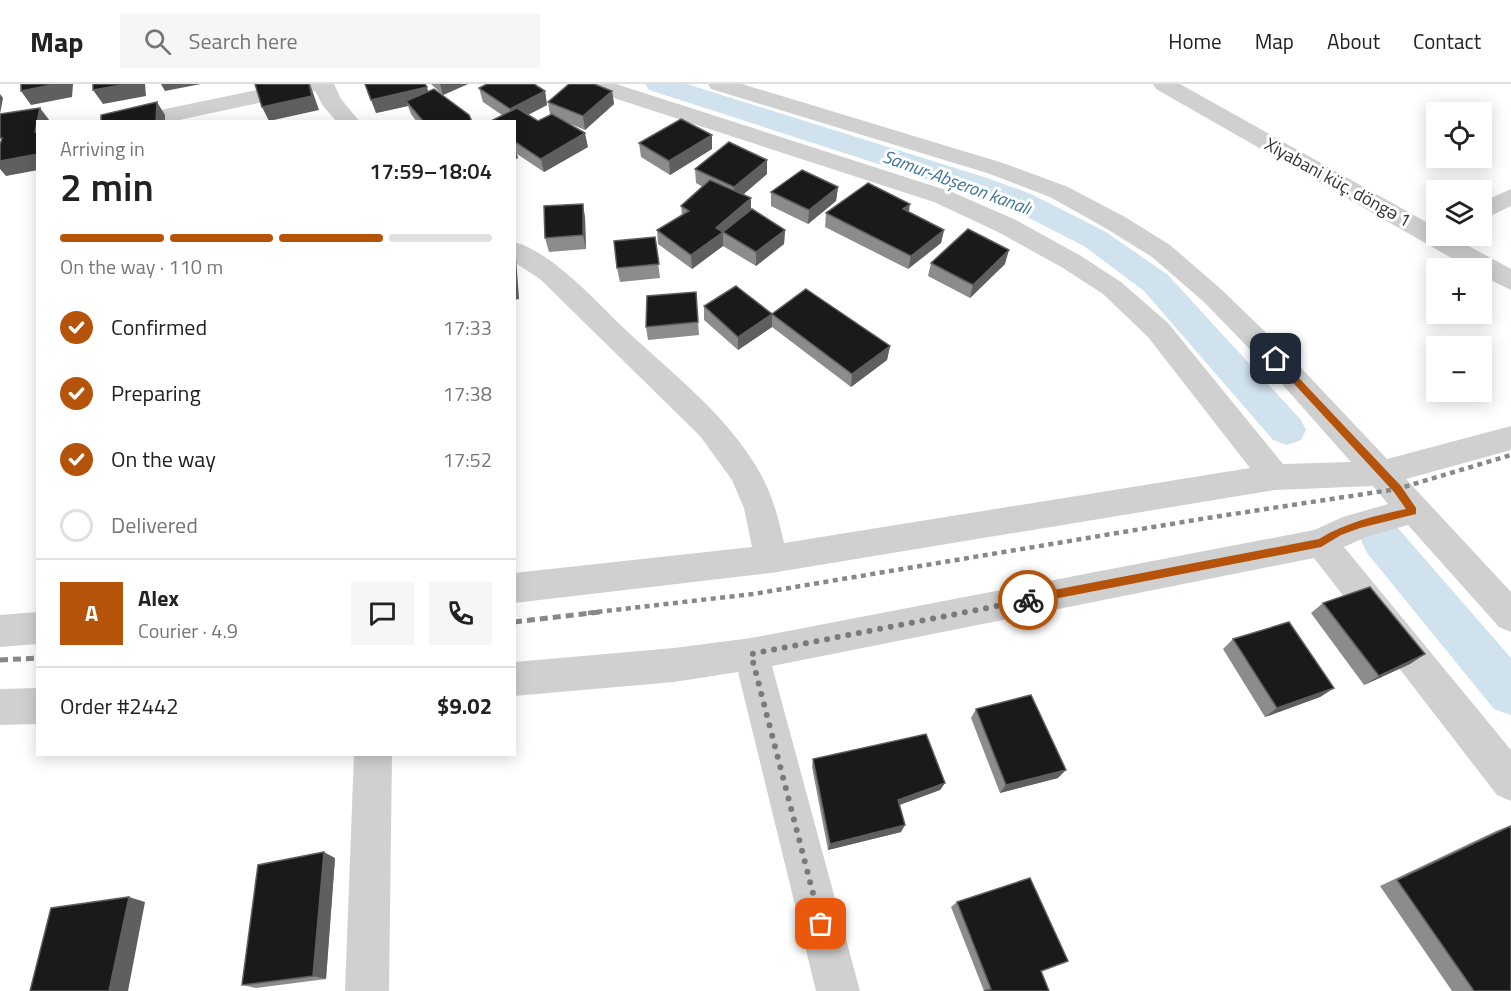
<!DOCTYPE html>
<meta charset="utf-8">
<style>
body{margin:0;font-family:"Titillium Web",sans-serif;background:#f6f6f6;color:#222;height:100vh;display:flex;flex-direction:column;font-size:22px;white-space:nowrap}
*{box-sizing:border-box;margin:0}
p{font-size:20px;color:#767676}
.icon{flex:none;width:33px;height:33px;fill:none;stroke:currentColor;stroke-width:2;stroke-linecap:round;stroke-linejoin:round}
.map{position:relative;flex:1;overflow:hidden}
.details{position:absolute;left:36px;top:36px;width:480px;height:636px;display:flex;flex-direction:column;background:#fff;border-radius:0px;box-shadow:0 3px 15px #0003}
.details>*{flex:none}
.buttons{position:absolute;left:1426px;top:18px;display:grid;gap:12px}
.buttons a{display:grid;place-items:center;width:66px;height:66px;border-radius:0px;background:#fff;box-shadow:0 3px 15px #0003;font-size:30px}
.pin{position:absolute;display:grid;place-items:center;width:51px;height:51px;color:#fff;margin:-26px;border-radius:12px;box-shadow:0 3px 9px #0006}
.courier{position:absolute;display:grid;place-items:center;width:60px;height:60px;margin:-30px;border:4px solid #b45309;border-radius:50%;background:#fff;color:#222;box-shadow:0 2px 8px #0007}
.head em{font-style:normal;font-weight:600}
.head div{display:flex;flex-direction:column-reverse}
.head{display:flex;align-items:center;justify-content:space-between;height:102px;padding:0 24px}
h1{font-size:39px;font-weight:600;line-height:45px}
.bar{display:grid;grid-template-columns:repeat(4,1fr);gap:9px 6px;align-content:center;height:72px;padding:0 24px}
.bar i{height:8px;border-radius:4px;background:#e0e0e0}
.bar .active{background:#b45309}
.bar p{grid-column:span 4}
.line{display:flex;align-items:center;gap:15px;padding:0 24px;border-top:2px solid #e0e0e0}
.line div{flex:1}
.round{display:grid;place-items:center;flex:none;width:63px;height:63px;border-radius:0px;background:#f6f6f6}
ol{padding:0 24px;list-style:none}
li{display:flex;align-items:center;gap:18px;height:66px}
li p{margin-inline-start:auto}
li .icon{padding:6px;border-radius:50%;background:#b45309;color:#fff;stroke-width:4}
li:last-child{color:#767676}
li i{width:33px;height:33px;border:3px solid #e0e0e0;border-radius:50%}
header{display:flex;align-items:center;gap:36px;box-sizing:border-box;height:84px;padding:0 30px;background:#fff;border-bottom:2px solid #e0e0e0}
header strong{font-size:28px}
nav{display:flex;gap:33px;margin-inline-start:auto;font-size:21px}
.search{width:420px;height:54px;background:#f6f6f6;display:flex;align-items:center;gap:15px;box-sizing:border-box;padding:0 21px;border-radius:0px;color:#767676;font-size:22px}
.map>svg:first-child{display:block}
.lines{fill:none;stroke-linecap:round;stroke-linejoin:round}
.canal{fill:#cfe2ee;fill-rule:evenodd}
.minor{fill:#d0d0d0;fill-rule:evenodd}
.rail-far1{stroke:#888;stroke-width:4.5;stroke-dasharray:5 4.5;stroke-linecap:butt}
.rail{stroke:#888;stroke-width:5;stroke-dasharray:8 5;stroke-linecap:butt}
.wall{fill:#8c8c8c}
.shaded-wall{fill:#5f5f5f}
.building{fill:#1a1a1a;stroke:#5f5f5f;stroke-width:1.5}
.route{fill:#b45309}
.done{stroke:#7a7a7a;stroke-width:6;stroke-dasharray:0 10.8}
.labels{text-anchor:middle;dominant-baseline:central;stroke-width:6;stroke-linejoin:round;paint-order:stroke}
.far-water-label{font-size:18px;font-style:italic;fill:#3f7597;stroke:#fff}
.far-street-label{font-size:18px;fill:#333;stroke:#fff}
</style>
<header>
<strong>Map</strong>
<div class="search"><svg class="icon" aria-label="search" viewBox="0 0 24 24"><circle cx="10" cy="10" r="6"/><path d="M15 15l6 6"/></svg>Search here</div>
<nav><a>Home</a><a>Map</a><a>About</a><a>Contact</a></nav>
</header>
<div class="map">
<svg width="1511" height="907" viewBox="0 0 1511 907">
<rect width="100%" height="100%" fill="#fff"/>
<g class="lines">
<path class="canal" d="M645 0H687L987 94 1031 110 1106 148 1168 191 1301 336 1306 346 1301 356 1287 361 1273 356 1144 207 1084 162 1009 124 965 108 649 6Z
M1382 438 1397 443 1511 574V631L1494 625 1367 469 1361 456 1367 443Z"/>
<path class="minor" d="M286 0H334L341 15 360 38H337L323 22 315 7 170 38H125L128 33 136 31Z
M583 0H616L952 108 1016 136 1081 172 1121 198 1168 239 1283 380 1351 378 1266 282 1204 218 1152 173 1107 145 1050 113 987 89 711 5 708 0H742L1003 79 1068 103 1125 133 1170 161 1222 206 1286 268 1387 375 1511 342V366L1406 395 1511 508V548L1499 543 1408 441 1366 453 1344 463 1511 666V717L1497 711 1314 474 772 582 860 907H816L738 588 674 598 514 612V578L674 564 751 554 1314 446 1343 433 1388 420 1373 402 1275 406 771 489 514 519V489L752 463 744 424 732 396 700 352 540 195 514 178V158C553 168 598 220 628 248 672 289 724 329 756 382 771 406 778 432 784 459L1250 384 1148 253 1103 210 1063 184 998 148 934 118 586 5Z
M1153 0H1180L1437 144V152H1450L1511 185V206L1482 192V184H1469L1156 5Z
M1511 105V122L1482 136V118Z
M38 528V560L0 563V531Z
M38 604V640L0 641V605Z
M354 670H392L389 907H345Z"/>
<path class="rail-far1" d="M588 529 753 510 1207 434 1397 405 1511 371"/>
<path class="rail" d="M514 538 600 528
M0 576 38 574"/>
</g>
<path class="wall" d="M431 0H468L443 11Z
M479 4 545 7 547 21 528 31 538 37 550 31 548 18 612 7 614 20 585 46 566 38 588 63 544 88 517 70 518 74 514 76V38L502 31 483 18Z
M428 7 472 38H417L411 30 408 22 376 29Z
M712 51V65L670 91 641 73 639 59Z
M767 76V90L743 111 751 126 785 146 784 160 756 182 723 162V152V162L692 185 658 160 657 146 682 131 681 122 703 103 696 99 695 85Z
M838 103 836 117 808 140 771 122V108Z
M583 120 585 134 586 165 549 168 545 154Z
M909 128 944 146 941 159 908 185 825 143 826 129Z
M655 153 660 194 620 198 617 184Z
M931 179 1005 180 970 214 928 192Z
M696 208 699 251 648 256 646 243Z
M704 222 772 230 890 262 887 276 851 303 772 243 738 266 704 236Z
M1323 519 1425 570 1410 580 1364 601 1311 529Z
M1233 555 1334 604 1320 613 1265 633 1223 565Z
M976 625 1058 694 1000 709 971 634Z
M813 675 945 699 940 706 899 721 901 748 828 766 812 683Z
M1511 741V907H1452L1380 802 1496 747Z
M335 774 326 895 256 904 242 901Z
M957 818 1041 887 984 907 951 823Z"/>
<path class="shaded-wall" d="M56 0H73L72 13 31 21 21 7Z
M127 0H145L146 12 103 20 93 6Z
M161 0H201L165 7Z
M309 0H310L319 26 269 37 262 23Z
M440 0H468L443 11Z
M427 3 431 17H406L408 22 376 29 371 16Z
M545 7 547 21 514 38H513L510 25Z
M612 7 614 20 585 46 583 32Z
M0 10 3 14 0 30Z
M157 18 165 31V38H156Z
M40 24 50 37 38 38V51L35 48Z
M585 49 588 63 544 88 541 75Z
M712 51V65L670 91 669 77Z
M514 62 518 74 514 76Z
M38 70V86L6 92 0 85V77Z
M767 76V90L735 117 734 103Z
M838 103 836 117 808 140 809 126Z
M751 114V128L723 148V162L692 185 691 171 716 144Z
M583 120 585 134 586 165 583 151Z
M910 120 908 134 903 125Z
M785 146 784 160 756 182V168Z
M944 146 941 159 908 185 911 172Z
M1009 166 1005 180 970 214 973 201Z
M514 167 516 173 519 215 514 216Z
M772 230V243L738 266V253Z
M890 262 887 276 851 303 852 290Z
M1425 570 1410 580 1364 601 1379 592Z
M1334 604 1320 613 1265 633 1277 624Z
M1066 686 1058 694 1000 709 1006 701Z
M945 699 940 706 894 723 898 716Z
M905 741 901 748 828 766 830 760Z
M324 768 335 774 326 895 313 892Z
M129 813 145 818 128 907H109Z"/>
<path class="building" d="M21 0H56L21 7Z
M93 0H127L93 6Z
M255 0H309L312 12 262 23Z
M365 0H425L427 3 371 16Z
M487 0H534L545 7 510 25 479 4Z
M569 0H594L612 7 583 32 548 18Z
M434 5 469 31 472 38H424L406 17Z
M157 18 156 38H101V31Z
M40 24 35 48H38V70L0 77V61L2 54H0V30Z
M517 24 538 37 552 30 585 49 541 75 514 57V38H489Z
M681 35 712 51 669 77 639 59Z
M729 58 767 76 734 103 695 85Z
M802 86 838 103 809 126 771 108Z
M710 96 751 114 716 144 723 148 691 171 657 146 689 127 681 122Z
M868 99 910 120 903 125 944 146 911 172 826 129Z
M583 120V151L545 154 544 122Z
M752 125 785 146 756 168 723 148Z
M968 145 1009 166 973 201 931 179Z
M655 153 659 180 617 184 614 157Z
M736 202 772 230 738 253 704 222Z
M806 205 890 262 852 290 772 230Z
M696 208 698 238 646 243 647 212Z
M1370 503 1425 570 1379 592 1323 519Z
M1289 538 1334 604 1277 624 1233 555Z
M1031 611 1066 686 1006 701 976 625Z
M926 650 945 699 898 716 905 741 830 760 813 675Z
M1511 742V907H1474L1397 796Z
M324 768 313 892 242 901 258 781Z
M1030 794 1068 877 1041 887 1049 907H984L991 905 957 818Z
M129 813 109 907H30L51 824Z"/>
<path class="route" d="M1273 273H1279L1401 402 1416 424V430L1360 444 1341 451 1321 463 1028 520 1024 519V513L1028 511 1319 455C1346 438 1375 432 1406 425L1394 408 1273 277Z"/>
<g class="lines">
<path class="done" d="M821 840 751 570 1028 516"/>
</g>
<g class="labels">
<g class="far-water-label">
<text transform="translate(957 98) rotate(20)">Samur-Abşeron kanalı</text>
</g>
<g class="far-street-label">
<text transform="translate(1338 98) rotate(29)">Xiyabani küç. döngə 1</text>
</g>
</g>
</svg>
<div class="buttons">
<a><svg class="icon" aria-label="locate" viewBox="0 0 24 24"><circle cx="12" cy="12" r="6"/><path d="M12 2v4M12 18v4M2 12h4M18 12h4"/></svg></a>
<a><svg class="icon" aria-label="layers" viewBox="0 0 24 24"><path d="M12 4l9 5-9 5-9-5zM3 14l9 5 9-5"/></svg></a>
<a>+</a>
<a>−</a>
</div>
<div class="pin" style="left:821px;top:840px;background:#ea580c"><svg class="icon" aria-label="bag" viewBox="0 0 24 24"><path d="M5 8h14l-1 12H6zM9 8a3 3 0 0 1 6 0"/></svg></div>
<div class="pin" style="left:1276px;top:275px;background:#1f2937"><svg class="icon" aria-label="home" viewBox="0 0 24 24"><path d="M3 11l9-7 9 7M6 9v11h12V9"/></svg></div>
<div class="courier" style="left:1028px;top:516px"><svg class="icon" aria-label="bike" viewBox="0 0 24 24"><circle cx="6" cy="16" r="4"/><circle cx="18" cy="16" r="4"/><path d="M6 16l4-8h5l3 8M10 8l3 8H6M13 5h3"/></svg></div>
<section class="details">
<div class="head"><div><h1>2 min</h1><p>Arriving in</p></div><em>17:59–18:04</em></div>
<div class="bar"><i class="active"></i><i class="active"></i><i class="active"></i><i></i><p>On the way · 110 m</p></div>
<ol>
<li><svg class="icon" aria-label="check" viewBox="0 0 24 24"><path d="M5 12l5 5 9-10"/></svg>Confirmed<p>17:33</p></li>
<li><svg class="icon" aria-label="check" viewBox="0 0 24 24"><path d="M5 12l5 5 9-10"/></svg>Preparing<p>17:38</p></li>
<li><svg class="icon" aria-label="check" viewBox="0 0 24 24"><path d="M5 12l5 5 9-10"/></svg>On the way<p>17:52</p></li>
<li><i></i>Delivered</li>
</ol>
<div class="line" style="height:108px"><b class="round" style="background:#b45309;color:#fff">A</b><div><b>Alex</b><p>Courier · 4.9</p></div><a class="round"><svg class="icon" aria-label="chat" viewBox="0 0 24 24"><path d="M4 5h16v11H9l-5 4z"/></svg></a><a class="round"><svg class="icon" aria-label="phone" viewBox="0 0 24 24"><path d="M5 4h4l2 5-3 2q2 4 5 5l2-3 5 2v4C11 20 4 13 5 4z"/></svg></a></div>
<div class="line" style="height:78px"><div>Order #2442</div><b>$9.02</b></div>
</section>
</div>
